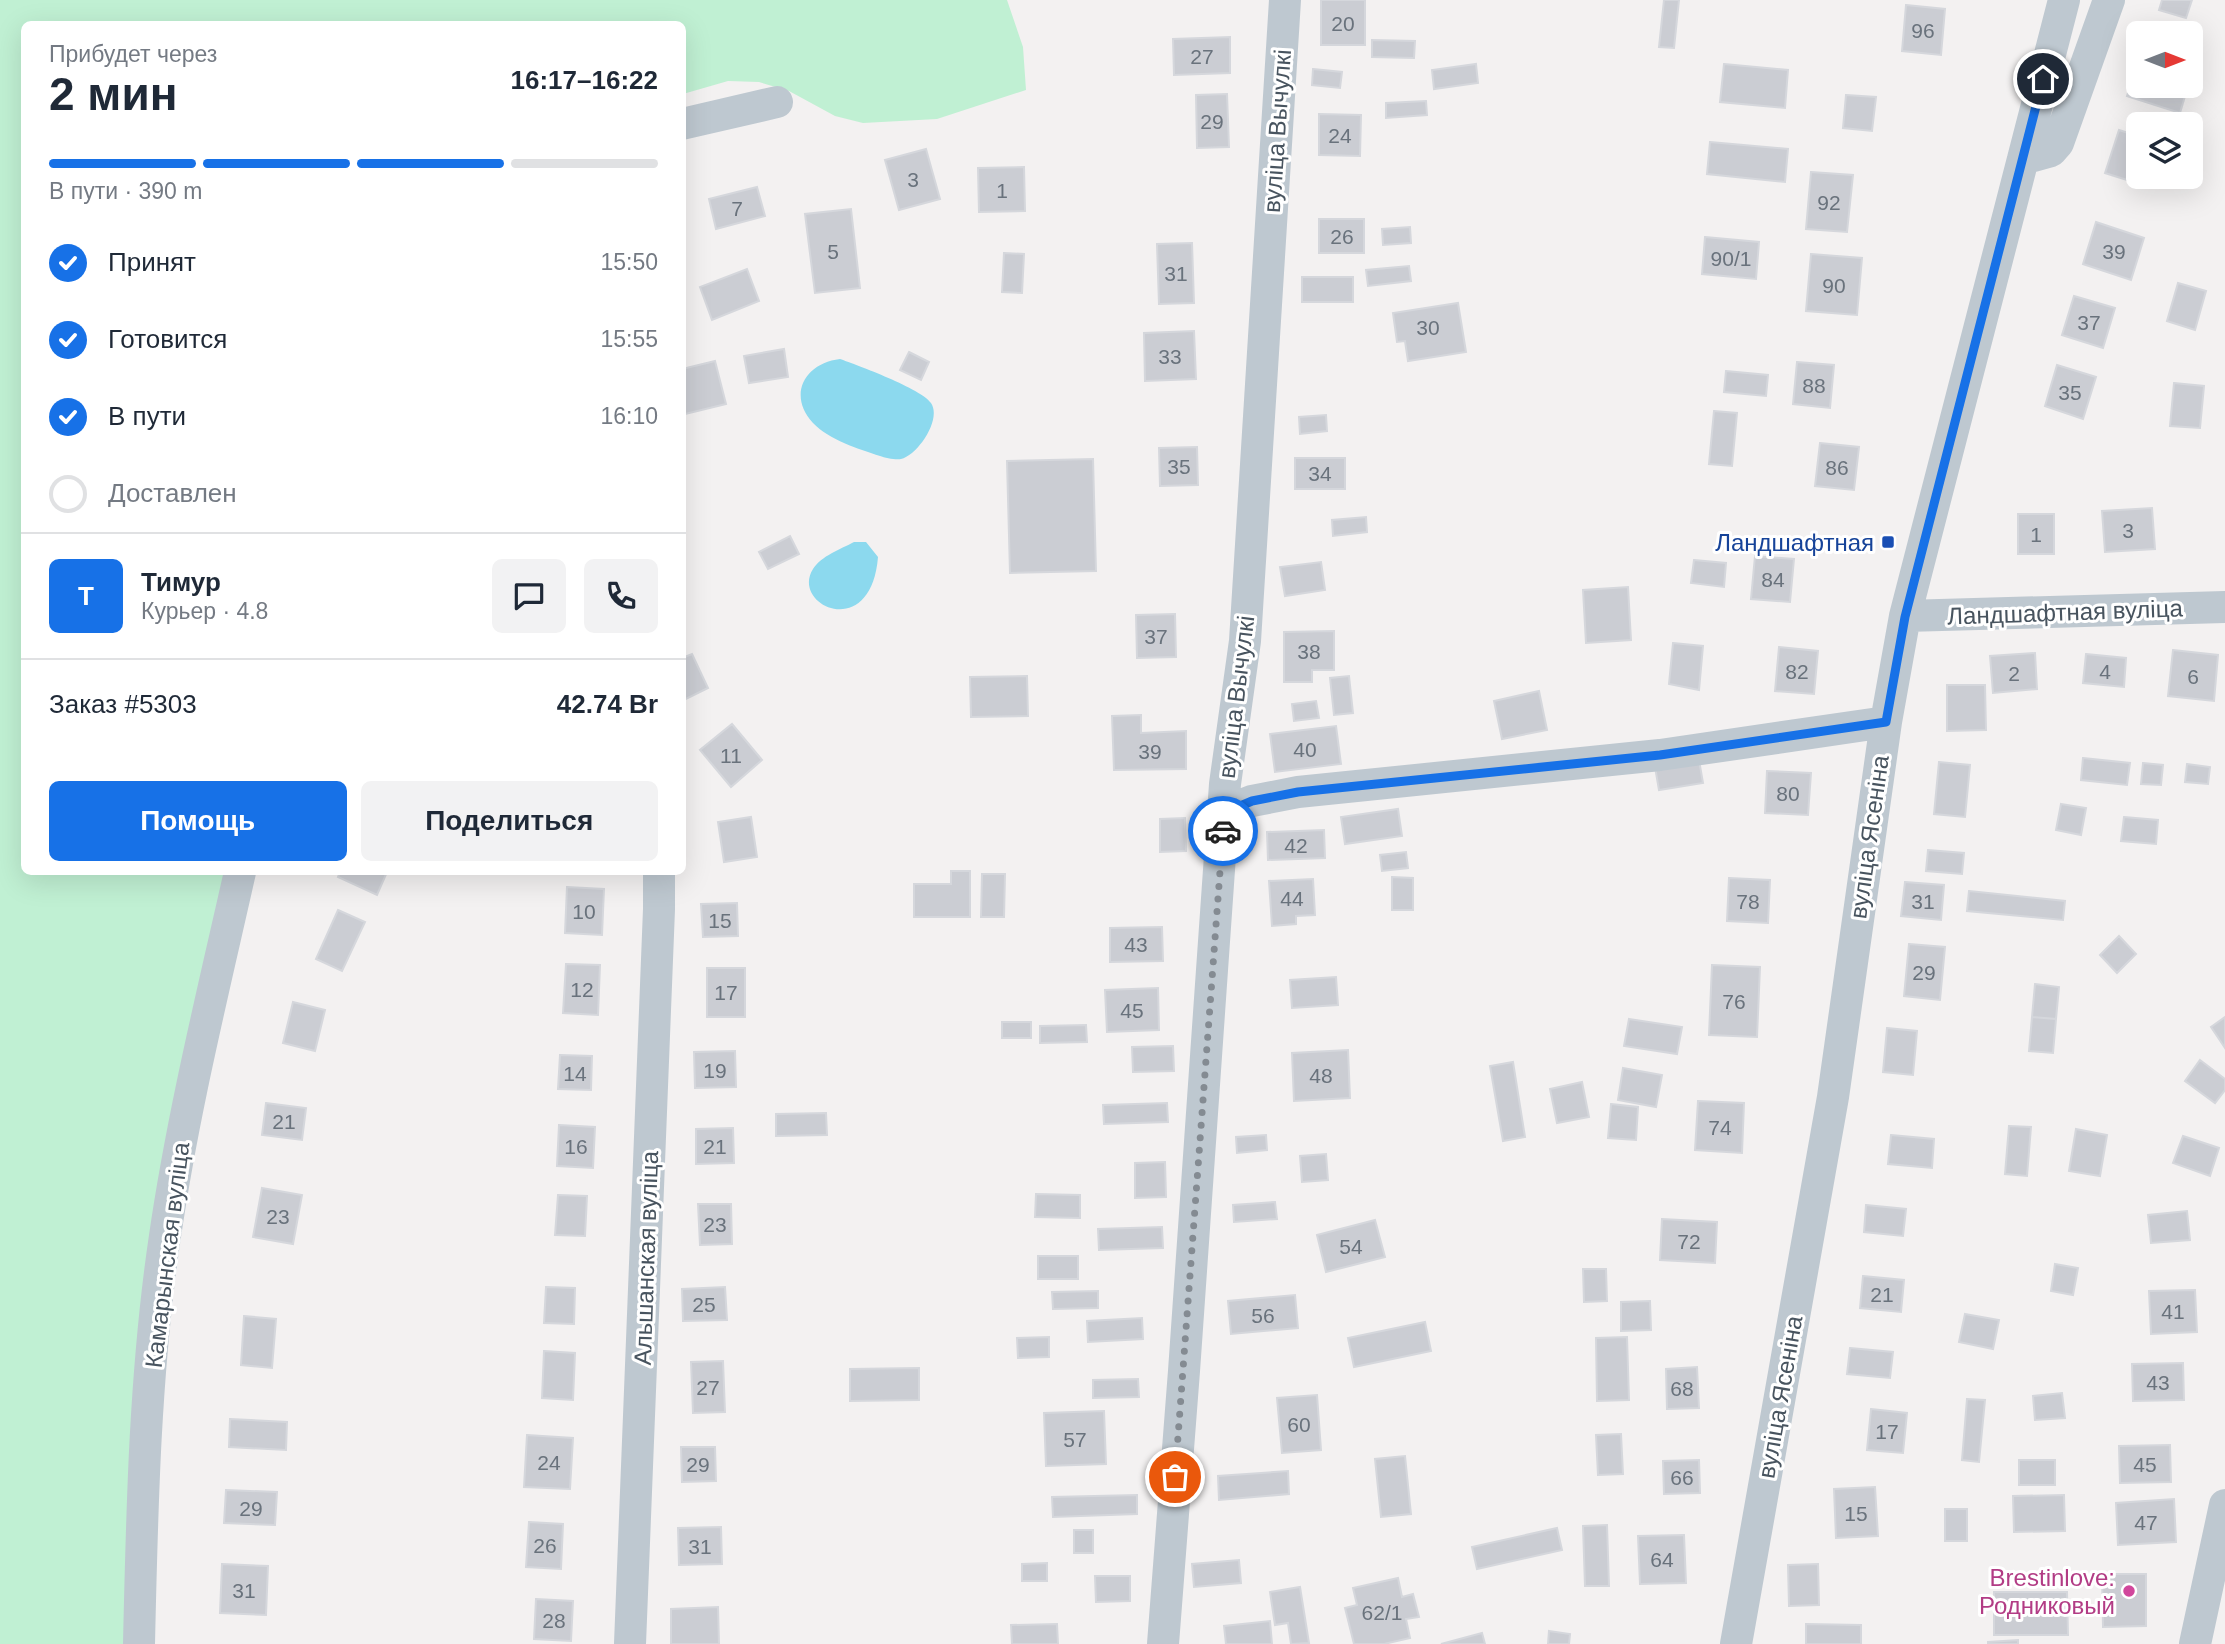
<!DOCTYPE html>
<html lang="ru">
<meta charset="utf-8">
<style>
body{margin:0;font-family:Arial,sans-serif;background:#f2f2f3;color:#1f2937;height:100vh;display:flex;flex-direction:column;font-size:26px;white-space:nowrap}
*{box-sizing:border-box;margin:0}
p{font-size:23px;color:#747a83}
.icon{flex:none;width:38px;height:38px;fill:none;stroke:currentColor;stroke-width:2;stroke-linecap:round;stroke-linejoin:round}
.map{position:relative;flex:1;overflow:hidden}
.drawer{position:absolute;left:21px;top:21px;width:665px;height:854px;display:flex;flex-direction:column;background:#fff;border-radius:10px;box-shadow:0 7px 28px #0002}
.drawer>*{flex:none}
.needle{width:46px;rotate:90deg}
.buttons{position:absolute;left:2126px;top:21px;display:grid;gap:14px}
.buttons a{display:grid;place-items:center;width:77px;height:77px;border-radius:10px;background:#fff;box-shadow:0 7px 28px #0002;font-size:35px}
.pin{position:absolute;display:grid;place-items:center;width:60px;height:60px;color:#fff;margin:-30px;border:4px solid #fff;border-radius:50%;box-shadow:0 2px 7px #0007}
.courier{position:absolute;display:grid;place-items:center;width:70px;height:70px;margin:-35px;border:5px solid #1771e7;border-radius:50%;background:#fff;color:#222;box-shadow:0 2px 9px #0007}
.head em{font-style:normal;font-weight:800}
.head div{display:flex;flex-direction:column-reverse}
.head{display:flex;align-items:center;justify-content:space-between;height:119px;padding:0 28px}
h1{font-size:46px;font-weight:800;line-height:52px}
.bar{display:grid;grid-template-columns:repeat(4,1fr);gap:10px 7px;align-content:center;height:84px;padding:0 28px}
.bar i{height:9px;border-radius:5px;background:#e0e1e3}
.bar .current{background:#1771e7}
.bar p{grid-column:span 4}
.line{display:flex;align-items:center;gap:18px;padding:0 28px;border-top:2px solid #e0e1e3}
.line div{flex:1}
.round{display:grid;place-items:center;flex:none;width:74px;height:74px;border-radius:10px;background:#f2f2f3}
ol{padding:0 28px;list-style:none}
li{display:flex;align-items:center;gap:21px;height:77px}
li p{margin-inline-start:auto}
li .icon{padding:7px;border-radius:50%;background:#1771e7;color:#fff;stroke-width:4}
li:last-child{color:#747a83}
li i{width:38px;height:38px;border:4px solid #e0e1e3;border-radius:50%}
.action{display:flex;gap:14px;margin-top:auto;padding:14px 28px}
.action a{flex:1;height:80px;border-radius:10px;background:#1771e7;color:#fff;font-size:28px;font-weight:800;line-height:80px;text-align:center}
.action a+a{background:#f2f2f3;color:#1f2937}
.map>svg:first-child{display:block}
.green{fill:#c0f0d3}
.water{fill:#8cd9ee}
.building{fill:#cbcdd3;stroke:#d5d7dc;stroke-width:2}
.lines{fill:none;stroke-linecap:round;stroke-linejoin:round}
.minor{stroke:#bec8d0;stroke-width:32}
.done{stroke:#848b92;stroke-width:7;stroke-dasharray:0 12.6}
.route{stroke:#1771e7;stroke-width:9}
.transit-dot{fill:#1a4fb4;stroke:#fff;stroke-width:2.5}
.hotel-dot{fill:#d1479c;stroke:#fff;stroke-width:2.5}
.labels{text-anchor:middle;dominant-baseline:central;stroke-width:6;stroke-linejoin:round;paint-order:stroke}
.number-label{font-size:21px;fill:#69727c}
.street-label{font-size:24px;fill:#48545f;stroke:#fff}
.transit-label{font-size:24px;fill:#164399;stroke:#fff;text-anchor:end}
.hotel-label{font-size:24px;fill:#b23c85;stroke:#fff;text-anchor:end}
</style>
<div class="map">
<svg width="2225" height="1644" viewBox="0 0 2225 1644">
<rect width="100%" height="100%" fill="#f3f1f1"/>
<path class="green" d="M0 0H1007L1023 47 1026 90 937 119 863 123 835 116 789 91 759 82 728 81 683 94 682 24H24V872H226L171 1124 130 1644H0Z"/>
<path class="water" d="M840 359C857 365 922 389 931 403 942 419 918 455 901 459 896 460 885 458 880 456 859 449 829 440 813 423 787 395 805 363 840 359Z
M854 542H866L878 557C871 643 790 605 813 569 821 556 841 549 854 542Z"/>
<path class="building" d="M1321 0H1365V45H1321Z
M1664 0H1679L1674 48 1659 47Z
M2162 0H2192L2186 18 2159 10Z
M1906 5 1945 9 1941 55 1902 51Z
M1230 37V73L1174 75 1173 39Z
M1372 40 1415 41 1414 58 1372 57Z
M2138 61V86H2188L2180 113 2127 96Z
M1476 64 1478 83 1434 89 1432 70Z
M1724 64 1788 70 1785 108 1720 102Z
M1313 69 1342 72 1340 88 1312 85Z
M1227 94 1229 147 1197 148 1196 95Z
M1846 95 1876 97 1872 131 1843 128Z
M1426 101 1427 115 1386 118V103Z
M1319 114 1361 115 1360 156 1319 155Z
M2119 130 2138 136V177H2149L2146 186 2105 173Z
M1710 142 1788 149 1785 182 1707 174Z
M926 149 940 199 899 210 885 160Z
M1024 167 1025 211 979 212 978 168Z
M1811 172 1853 175 1847 232 1806 229Z
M757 187 765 216 716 229 709 199Z
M851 209 860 288 815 293 805 214Z
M1319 219H1364V253H1319Z
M2096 222 2144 238 2131 280 2083 264Z
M1410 227 1411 243 1383 245 1382 229Z
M1705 237 1759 242 1756 279 1702 274Z
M1192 243 1194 303 1159 304 1157 244Z
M1004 253 1024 254 1022 293 1002 292Z
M1811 254 1862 258 1857 315 1806 311Z
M1409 266 1411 281 1368 286 1366 270Z
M747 269 759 301 712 320 700 287Z
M1302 277H1353V302H1302Z
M2178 283 2206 291 2195 330 2167 321Z
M2074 296 2115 308 2103 348 2062 335Z
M1458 303 1466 352 1408 361 1405 341 1397 342 1393 313Z
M1194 331 1196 379 1145 381 1144 333Z
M784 349 788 377 749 383 744 356Z
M909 352 929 362 921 380 900 370Z
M715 361 726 404 685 414 682 404V369Z
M1797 362 1834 365 1830 408 1793 404Z
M2057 365 2096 377 2083 419 2045 406Z
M1726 371 1768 375 1766 396 1724 392Z
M2174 383 2204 386 2200 428 2170 426Z
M1714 411 1737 413 1732 466 1709 464Z
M1326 415 1327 431 1300 434 1299 417Z
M1820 443 1859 447 1854 490 1815 486Z
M1197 447 1198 485 1160 486 1159 448Z
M1295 458H1345V489H1295Z
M1093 459 1096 571 1010 573 1007 461Z
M2152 508 2155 549 2105 552 2102 511Z
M2018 514H2054V554H2018Z
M1366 517 1367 532 1333 536 1332 520Z
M790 536 799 554 768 569 759 552Z
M1755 556 1794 559 1790 602 1751 599Z
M1694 560 1726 563 1724 587 1691 583Z
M1321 562 1325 590 1285 596 1280 567Z
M1628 587 1631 640 1586 643 1583 590Z
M1175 614 1176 657 1137 658 1136 615Z
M1334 631V670H1312V682H1284V632Z
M1673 643 1703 646 1699 690 1669 684Z
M1779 647 1818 651 1814 694 1775 691Z
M2173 650 2218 655 2214 701 2168 696Z
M2035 653 2037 689 1993 693 1990 656Z
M692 654 708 688 682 701V658Z
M2086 654 2126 658 2124 687 2083 683Z
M1027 676 1028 716 971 717 970 677Z
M1349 676 1353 713 1334 715 1330 678Z
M1947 685H1985L1986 730 1947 731Z
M1539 691 1547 730 1502 739 1494 701Z
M1316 701 1319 718 1294 721 1292 704Z
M1141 715V733L1186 731V769L1114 770 1112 716Z
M732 724 762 760 731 787 700 750Z
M1336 726 1341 764 1275 772 1270 734Z
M2083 758 2130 763 2127 785 2081 780Z
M1699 760 1703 783 1659 790 1655 767Z
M1939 762 1970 765 1965 817 1934 814Z
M2143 763 2163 765 2161 785 2141 784Z
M2187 764 2210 767 2208 784 2185 782Z
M1767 771 1811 773 1808 815 1765 813Z
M2061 804 2086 808 2081 835 2056 830Z
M1398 809 1402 836 1345 844 1341 817Z
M751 817 757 857 724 862 718 822Z
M2124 817 2158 820 2156 844 2121 841Z
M1185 818 1186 851 1160 852V819Z
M1324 830 1325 858 1268 860 1267 832Z
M1928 850 1964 853 1962 874 1926 871Z
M1406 852 1408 868 1382 871 1380 855Z
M951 871H970V917H914V884H951Z
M340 872H387L377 895 338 877Z
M982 874H1005L1004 917H981Z
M1392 877 1413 878V910H1392Z
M1729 878 1770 880 1768 923 1727 921Z
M1313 879 1315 915 1296 916V924L1272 926 1269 881Z
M1905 882 1944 885 1941 920 1901 916Z
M567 887 604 889 602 935 565 933Z
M1969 891 2065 901 2063 920 1967 911Z
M737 903 738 936 703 937 701 904Z
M338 910 365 922 342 971 316 959Z
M1162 927 1163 961 1110 962V928Z
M2119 936 2136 954 2117 973 2100 955Z
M1909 944 1945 947 1940 1000 1904 996Z
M566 964 600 965 598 1015 563 1013Z
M1712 965 1760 967 1757 1037 1709 1035Z
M707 968H745V1017H707Z
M1336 977 1338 1005 1292 1008 1290 980Z
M2035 984 2059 987 2056 1019 2032 1017Z
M1158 988 1159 1030 1107 1032 1105 990Z
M293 1002 325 1010 315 1051 283 1043Z
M2032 1017 2056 1019 2053 1053 2029 1051Z
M2225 1017V1048L2211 1027Z
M1629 1019 1682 1027 1677 1054 1624 1046Z
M1002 1022H1031V1038H1002Z
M1086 1025 1087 1042 1040 1043V1026Z
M1887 1028 1917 1031 1913 1075 1883 1072Z
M1173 1046 1174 1071 1133 1072 1132 1047Z
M1348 1050 1350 1098 1294 1101 1292 1053Z
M735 1051 736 1087 695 1088 694 1052Z
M560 1055 592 1056 591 1090 558 1089Z
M2200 1060 2225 1079V1090L2215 1103 2185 1081Z
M1513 1062 1525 1137 1503 1141 1490 1066Z
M1623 1068 1662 1075 1656 1107 1618 1100Z
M1582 1082 1589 1117 1557 1123 1550 1089Z
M1698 1101 1744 1103 1742 1153 1695 1150Z
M266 1103 306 1108 302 1140 262 1135Z
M1167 1103 1168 1122 1104 1124 1103 1105Z
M1611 1104 1638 1107 1636 1140 1608 1138Z
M826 1113 827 1135 776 1136V1114Z
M559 1125 595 1127 593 1168 557 1166Z
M2009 1126 2031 1127 2027 1176 2005 1174Z
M733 1128 734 1163 696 1164V1129Z
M2076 1129 2107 1135 2100 1176 2069 1171Z
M1266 1135 1267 1150 1237 1153 1236 1137Z
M1891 1135 1934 1139 1932 1168 1888 1164Z
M2183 1136 2219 1148 2210 1176 2173 1163Z
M1326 1154 1328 1180 1302 1182 1300 1156Z
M1165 1162 1166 1197 1135 1198V1163Z
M262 1188 302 1195 293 1244 253 1237Z
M1036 1194 1080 1195V1218L1035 1217Z
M558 1195 587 1196 585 1236 555 1235Z
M1275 1202 1277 1219 1234 1222 1233 1205Z
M698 1204H731L732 1244 700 1245Z
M1866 1205 1906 1209 1903 1236 1864 1232Z
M2187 1211 2190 1240 2151 1243 2148 1215Z
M1662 1219 1717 1222 1715 1263 1660 1260Z
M1375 1220 1385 1257 1326 1272 1317 1235Z
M1162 1227 1163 1248 1099 1250 1098 1229Z
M1038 1256H1078V1279H1038Z
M2055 1264 2078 1268 2073 1295 2051 1291Z
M1583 1269H1606L1607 1301 1584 1302Z
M1863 1276 1904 1280 1901 1312 1860 1308Z
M546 1287 575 1288 574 1324 544 1323Z
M725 1287 727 1320 683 1321 682 1289Z
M2195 1290 2197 1332 2151 1334 2149 1291Z
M1098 1291V1308L1053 1309 1052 1292Z
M1295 1295 1298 1328 1231 1334 1228 1301Z
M1650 1301 1651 1330 1621 1331V1302Z
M1965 1314 1999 1320 1993 1349 1959 1342Z
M244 1316 276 1319 272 1368 241 1365Z
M1142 1318 1143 1339 1088 1342 1087 1321Z
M1425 1322 1431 1351 1354 1367 1348 1338Z
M1049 1337V1357L1018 1358 1017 1338Z
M1627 1337 1629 1400 1597 1401 1596 1338Z
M1850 1348 1893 1352 1890 1378 1847 1374Z
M544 1351 575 1353 573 1400 542 1398Z
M723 1361 725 1412 693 1413 691 1362Z
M2183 1363 2184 1400 2133 1401 2132 1364Z
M1697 1367 1699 1408 1667 1409 1666 1369Z
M919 1368V1400L850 1401V1369Z
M1138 1379 1139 1397 1093 1398V1380Z
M2062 1393 2065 1418 2035 1420 2033 1396Z
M1317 1395 1321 1450 1282 1453 1277 1398Z
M1967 1399 1985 1400 1979 1462 1962 1460Z
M1871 1409 1907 1413 1903 1453 1867 1450Z
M1104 1411 1106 1464 1046 1466 1044 1413Z
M230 1419 287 1422 286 1450 229 1447Z
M1621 1434 1623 1474 1598 1475 1596 1435Z
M527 1435 573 1438 570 1489 524 1487Z
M2170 1445 2171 1482 2120 1483 2119 1446Z
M681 1447H715L716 1481 682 1482Z
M1405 1456 1411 1514 1381 1517 1375 1459Z
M1699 1460 1700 1493 1664 1494 1663 1461Z
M2019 1460H2055V1485H2019Z
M1288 1471 1289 1494 1219 1500 1218 1476Z
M1875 1487 1878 1536 1836 1538 1834 1489Z
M226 1490 277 1492 275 1525 224 1523Z
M1137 1495V1514L1053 1517 1052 1497Z
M2064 1495 2065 1531 2014 1532 2013 1496Z
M2174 1499 2176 1542 2118 1545 2116 1503Z
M1945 1509H1967V1541H1945Z
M529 1522 563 1524 561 1569 526 1567Z
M1607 1525 1609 1586H1585L1583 1526Z
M721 1527 722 1564 679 1565 678 1528Z
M1557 1528 1562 1550 1477 1569 1472 1547Z
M1074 1530H1093V1553H1074Z
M1684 1535 1686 1583 1640 1584 1638 1536Z
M1239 1560 1241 1583 1194 1587 1192 1564Z
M1047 1563V1581H1022V1564Z
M222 1564 268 1566 266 1615 220 1613Z
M1818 1564 1819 1605 1789 1606 1788 1565Z
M2102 1574H2146V1626L2103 1627Z
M1095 1576H1130V1601L1096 1602Z
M1398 1578 1402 1597 1413 1594 1419 1617 1406 1619 1410 1638 1384 1644H1354L1345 1608 1357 1605 1353 1588Z
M1300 1587 1309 1643 1291 1644 1288 1623 1275 1625 1270 1592Z
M1994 1592H2067L2068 1635H1994Z
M536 1599 573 1601 571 1641 534 1639Z
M718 1607 719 1644H671V1609Z
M1270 1621 1272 1644H1226L1224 1626Z
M1057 1624 1058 1644H1012L1011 1625Z
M1806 1624 1861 1625V1644H1806Z
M1549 1631 1570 1634 1569 1644H1548Z
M1482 1633 1485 1644H1441Z
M2018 1640V1644H1988V1642Z"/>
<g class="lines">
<path class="minor" d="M682 124 777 102
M2023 159 2051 151 2058 143 2109 0
M1905 616 2225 607
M1224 812 1252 801 1298 792 1660 755 1886 722
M139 1644C142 1508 145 1370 165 1236 183 1113 213 992 240 872
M630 1644 659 909V872
M1163 1644 1184 1371 1225 784 1245 641 1285 0
M1736 1644 1833 1097 1886 722 1905 616 2064 0
M2195 1644 2225 1505"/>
</g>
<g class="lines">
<path class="done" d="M1175 1477 1223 831"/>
<path class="route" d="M1223 831 1224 813 1252 801 1298 792 1660 755 1886 722 1905 617 2043 79"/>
</g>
<rect class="transit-dot" x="1881" y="535" width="14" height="14" rx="3.5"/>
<circle class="hotel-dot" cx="2129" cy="1591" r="7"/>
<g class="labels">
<g class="number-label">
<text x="1343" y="23">20</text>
<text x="1923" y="30">96</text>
<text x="1202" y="56">27</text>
<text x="1212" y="121">29</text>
<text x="1340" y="135">24</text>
<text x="913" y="179">3</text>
<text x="1002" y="190">1</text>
<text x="1829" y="202">92</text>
<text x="737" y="208">7</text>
<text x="1342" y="236">26</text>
<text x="833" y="251">5</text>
<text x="2114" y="251">39</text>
<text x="1731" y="258">90/1</text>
<text x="1176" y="273">31</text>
<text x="1834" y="285">90</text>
<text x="2089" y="322">37</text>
<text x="1428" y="327">30</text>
<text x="1170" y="356">33</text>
<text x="1814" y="385">88</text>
<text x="2070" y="392">35</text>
<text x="1179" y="466">35</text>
<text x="1837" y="467">86</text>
<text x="1320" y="473">34</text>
<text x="2128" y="530">3</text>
<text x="2036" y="534">1</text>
<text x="1773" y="579">84</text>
<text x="1156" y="636">37</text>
<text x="1309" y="651">38</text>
<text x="1797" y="671">82</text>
<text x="2105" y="671">4</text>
<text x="2014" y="673">2</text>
<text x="2193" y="676">6</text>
<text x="1305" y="749">40</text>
<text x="1150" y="751">39</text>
<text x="731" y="755">11</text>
<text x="1788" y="793">80</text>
<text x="1296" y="845">42</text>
<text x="1292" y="898">44</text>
<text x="1748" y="901">78</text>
<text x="1923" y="901">31</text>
<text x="584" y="911">10</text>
<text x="720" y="920">15</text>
<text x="1136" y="944">43</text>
<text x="1924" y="972">29</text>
<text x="582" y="989">12</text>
<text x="726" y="992">17</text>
<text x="1734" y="1001">76</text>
<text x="1132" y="1010">45</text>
<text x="715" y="1070">19</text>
<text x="575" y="1073">14</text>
<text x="1321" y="1075">48</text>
<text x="284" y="1121">21</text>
<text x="1720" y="1127">74</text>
<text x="576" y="1146">16</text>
<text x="715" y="1146">21</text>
<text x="278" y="1216">23</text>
<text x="715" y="1224">23</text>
<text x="1689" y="1241">72</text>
<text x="1351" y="1246">54</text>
<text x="1882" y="1294">21</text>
<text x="704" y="1304">25</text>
<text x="2173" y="1311">41</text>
<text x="1263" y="1315">56</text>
<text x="2158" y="1382">43</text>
<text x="708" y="1387">27</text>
<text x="1682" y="1388">68</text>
<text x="1299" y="1424">60</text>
<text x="1887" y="1431">17</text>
<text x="1075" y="1439">57</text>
<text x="549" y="1462">24</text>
<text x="698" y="1464">29</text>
<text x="2145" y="1464">45</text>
<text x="1682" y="1477">66</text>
<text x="251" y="1508">29</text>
<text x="1856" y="1513">15</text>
<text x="2146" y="1522">47</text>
<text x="545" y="1545">26</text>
<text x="700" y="1546">31</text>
<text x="1662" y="1559">64</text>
<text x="244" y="1590">31</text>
<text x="1382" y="1612">62/1</text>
<text x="554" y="1620">28</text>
</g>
<g class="street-label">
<text transform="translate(1277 131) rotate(-86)">вуліца Вычулкі</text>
<text transform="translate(2065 612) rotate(-2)">Ландшафтная вуліца</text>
<text transform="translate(1236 697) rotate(-83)">вуліца Вычулкі</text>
<text transform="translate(1869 837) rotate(-82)">вуліца Ясеніна</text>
<text transform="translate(167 1255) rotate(-83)">Камарынская вуліца</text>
<text transform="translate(646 1258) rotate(-88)">Альшанская вуліца</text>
<text transform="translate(1780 1397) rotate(-80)">вуліца Ясеніна</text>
</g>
<g class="transit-label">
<text x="1874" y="542">Ландшафтная</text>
</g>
<g class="hotel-label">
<text x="2115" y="1577">Brestinlove:<tspan x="2115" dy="28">Родниковый</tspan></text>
</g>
</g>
</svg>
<div class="buttons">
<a><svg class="needle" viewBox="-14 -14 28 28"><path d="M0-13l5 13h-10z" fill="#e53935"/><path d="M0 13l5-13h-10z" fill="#747a83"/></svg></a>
<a><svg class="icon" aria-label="layers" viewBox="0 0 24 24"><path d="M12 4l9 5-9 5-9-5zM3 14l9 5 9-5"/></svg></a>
</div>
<div class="pin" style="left:1175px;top:1477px;background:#ea580c"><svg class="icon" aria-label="bag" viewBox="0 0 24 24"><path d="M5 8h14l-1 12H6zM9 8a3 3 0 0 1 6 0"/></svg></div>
<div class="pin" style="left:2043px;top:79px;background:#1f2937"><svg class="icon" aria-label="home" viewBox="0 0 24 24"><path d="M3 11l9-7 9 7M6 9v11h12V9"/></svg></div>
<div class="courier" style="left:1223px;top:831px"><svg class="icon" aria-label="car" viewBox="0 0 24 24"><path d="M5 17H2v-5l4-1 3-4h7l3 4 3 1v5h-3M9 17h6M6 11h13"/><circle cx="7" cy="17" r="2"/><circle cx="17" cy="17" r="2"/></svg></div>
<section class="drawer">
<div class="head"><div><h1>2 мин</h1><p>Прибудет через</p></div><em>16:17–16:22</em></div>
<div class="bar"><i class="current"></i><i class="current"></i><i class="current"></i><i></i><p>В пути · 390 m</p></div>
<ol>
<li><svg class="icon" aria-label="check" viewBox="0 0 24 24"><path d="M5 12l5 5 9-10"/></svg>Принят<p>15:50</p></li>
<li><svg class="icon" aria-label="check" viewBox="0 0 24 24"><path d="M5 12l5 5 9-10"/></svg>Готовится<p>15:55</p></li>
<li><svg class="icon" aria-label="check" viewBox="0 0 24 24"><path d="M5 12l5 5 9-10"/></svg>В пути<p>16:10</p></li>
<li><i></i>Доставлен</li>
</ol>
<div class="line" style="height:126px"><b class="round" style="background:#1771e7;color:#fff">Т</b><div><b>Тимур</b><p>Курьер · 4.8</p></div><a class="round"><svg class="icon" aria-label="chat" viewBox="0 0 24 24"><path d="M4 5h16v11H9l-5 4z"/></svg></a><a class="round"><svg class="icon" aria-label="phone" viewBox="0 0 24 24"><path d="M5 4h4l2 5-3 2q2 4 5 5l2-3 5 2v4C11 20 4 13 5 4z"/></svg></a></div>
<div class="line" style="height:91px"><div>Заказ #5303</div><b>42.74 Br</b></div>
<div class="action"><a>Помощь</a><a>Поделиться</a></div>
</section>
</div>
